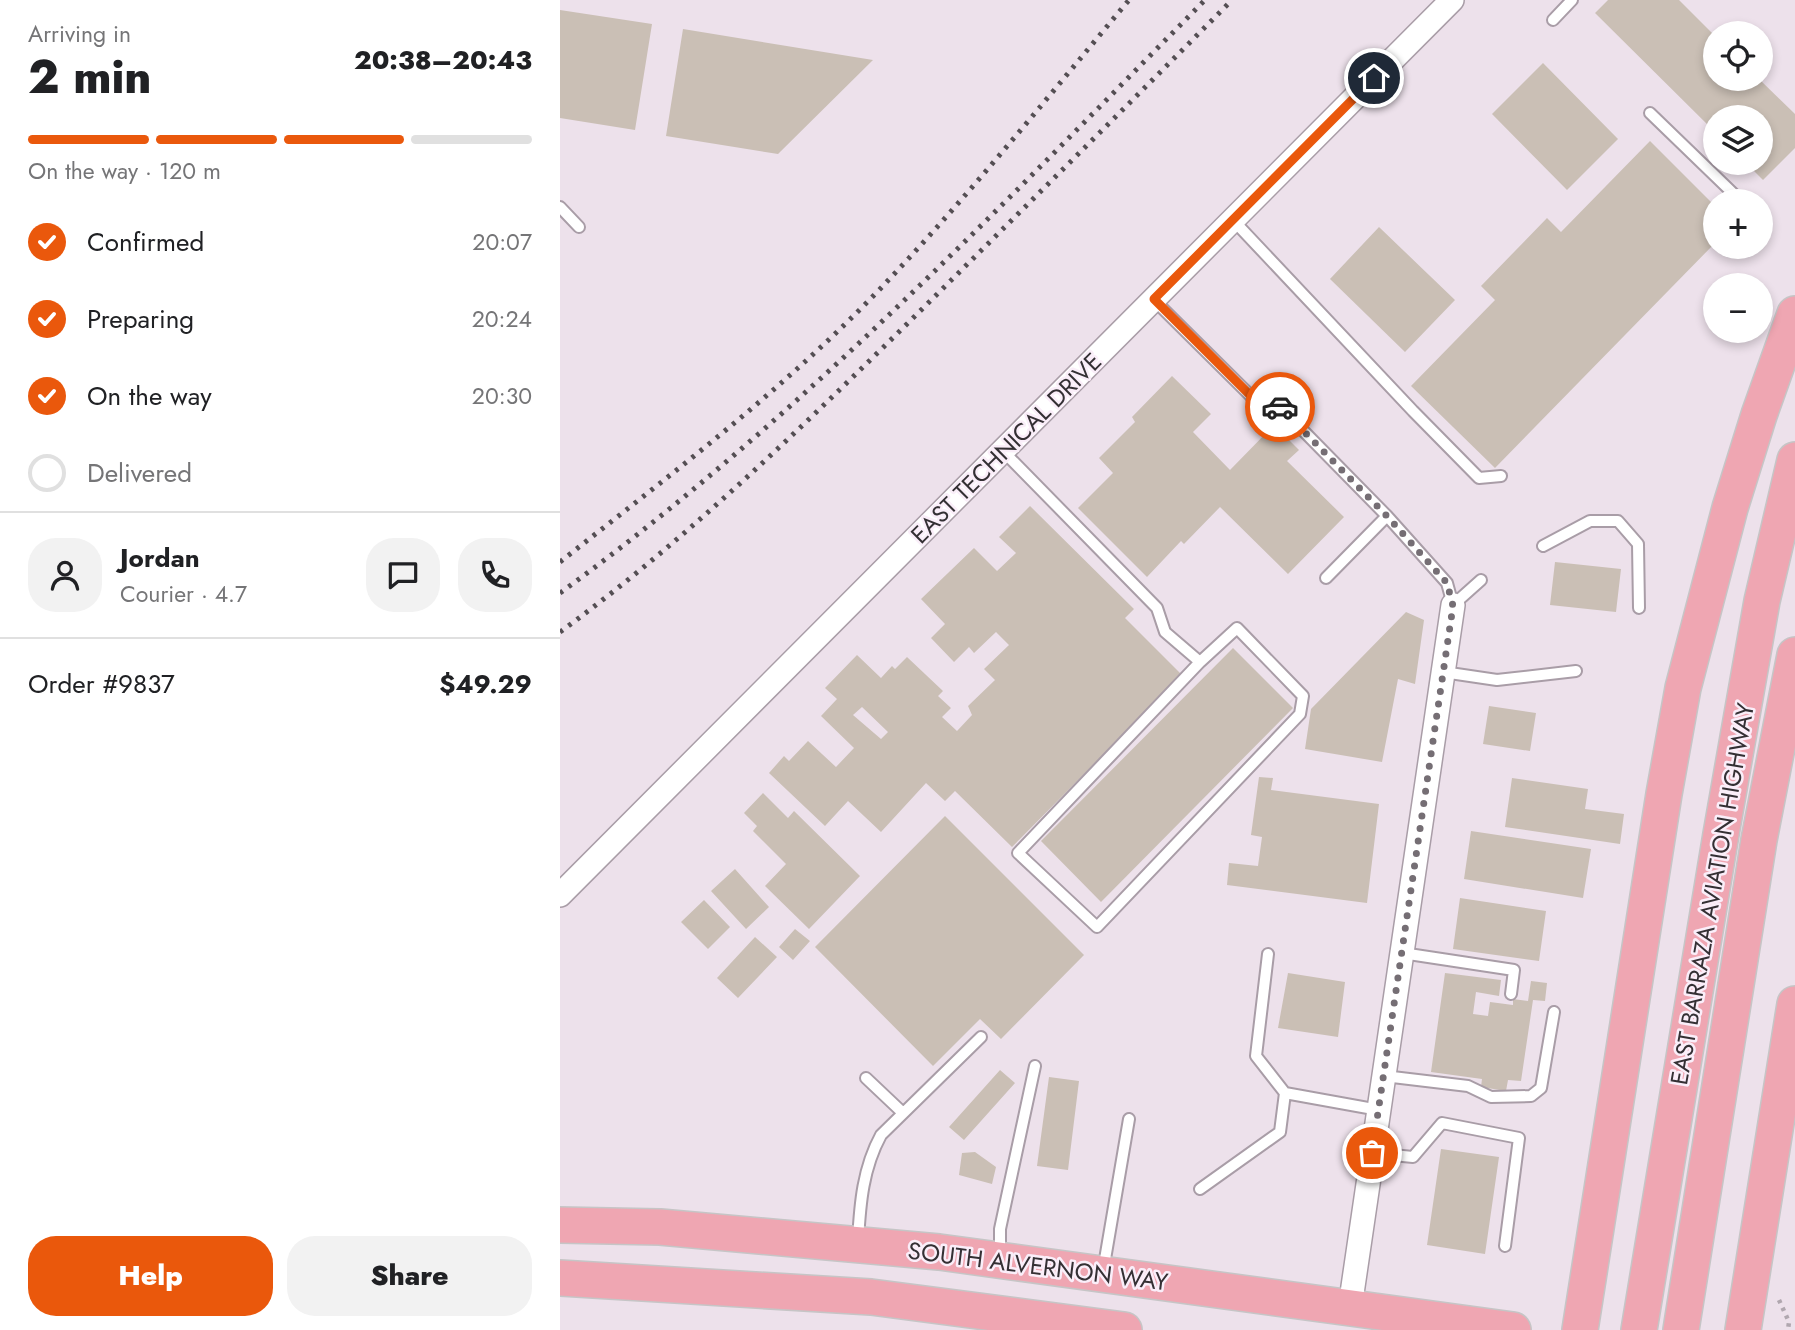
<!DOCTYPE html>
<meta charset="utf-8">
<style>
body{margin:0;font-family:Jost,sans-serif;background:#f2f2f2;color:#202124;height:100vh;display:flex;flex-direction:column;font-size:26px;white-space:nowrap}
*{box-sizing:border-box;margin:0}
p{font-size:23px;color:#757577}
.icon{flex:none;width:38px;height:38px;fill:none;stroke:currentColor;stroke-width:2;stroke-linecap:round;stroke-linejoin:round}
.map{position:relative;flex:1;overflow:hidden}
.drawer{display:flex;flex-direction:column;background:#fff;width:560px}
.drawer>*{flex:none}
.controls{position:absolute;left:1143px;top:21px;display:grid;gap:14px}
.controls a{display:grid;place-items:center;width:70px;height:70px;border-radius:50%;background:#fff;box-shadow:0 4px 10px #0003;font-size:35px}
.pin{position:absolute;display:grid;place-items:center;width:60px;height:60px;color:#fff;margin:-30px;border:4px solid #fff;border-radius:50%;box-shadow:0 2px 7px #0007}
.courier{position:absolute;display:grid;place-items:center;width:70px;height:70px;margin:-35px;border:5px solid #ea580c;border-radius:50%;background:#fff;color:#222;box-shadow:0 2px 9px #0007}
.summary em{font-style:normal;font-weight:800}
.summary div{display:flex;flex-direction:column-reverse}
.summary{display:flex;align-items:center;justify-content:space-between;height:119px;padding:0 28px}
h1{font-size:46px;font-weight:800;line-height:52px}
.bar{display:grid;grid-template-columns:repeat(4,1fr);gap:10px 7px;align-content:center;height:84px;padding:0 28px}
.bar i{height:9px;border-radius:5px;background:#e0e0e0}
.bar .active{background:#ea580c}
.bar p{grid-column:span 4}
.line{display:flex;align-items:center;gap:18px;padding:0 28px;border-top:2px solid #e0e0e0}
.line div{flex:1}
.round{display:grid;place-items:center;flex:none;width:74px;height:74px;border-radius:28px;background:#f2f2f2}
ol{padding:0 28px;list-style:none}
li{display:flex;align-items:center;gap:21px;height:77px}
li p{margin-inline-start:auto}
li .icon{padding:7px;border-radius:50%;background:#ea580c;color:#fff;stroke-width:4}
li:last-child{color:#757577}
li i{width:38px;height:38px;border:4px solid #e0e0e0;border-radius:50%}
.cta{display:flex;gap:14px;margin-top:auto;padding:14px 28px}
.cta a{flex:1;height:80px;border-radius:28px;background:#ea580c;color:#fff;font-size:28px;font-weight:800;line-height:80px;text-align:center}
.cta a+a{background:#f2f2f2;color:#202124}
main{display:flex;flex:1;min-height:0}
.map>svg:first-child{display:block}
.building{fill:#cabfb5;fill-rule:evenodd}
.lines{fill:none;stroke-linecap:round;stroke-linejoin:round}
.service-casing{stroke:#a99da7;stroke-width:14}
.minor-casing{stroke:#a99da7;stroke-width:26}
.primary-casing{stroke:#c6c5c6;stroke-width:38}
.path{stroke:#b0a7af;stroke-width:4.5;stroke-dasharray:3.5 5;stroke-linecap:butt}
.service{stroke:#fff;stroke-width:10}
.minor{stroke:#fff;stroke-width:23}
.primary{stroke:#efa6b2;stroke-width:35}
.rail{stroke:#544e53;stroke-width:5;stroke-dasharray:3.5 7;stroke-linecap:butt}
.done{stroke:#756e74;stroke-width:7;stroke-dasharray:0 12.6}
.route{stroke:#ea580c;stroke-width:9}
.labels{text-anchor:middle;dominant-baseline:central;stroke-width:5;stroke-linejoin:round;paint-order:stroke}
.street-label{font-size:24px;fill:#343034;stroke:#faeef9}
</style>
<main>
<section class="drawer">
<div class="summary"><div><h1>2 min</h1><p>Arriving in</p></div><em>20:38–20:43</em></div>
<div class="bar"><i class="active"></i><i class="active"></i><i class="active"></i><i></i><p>On the way · 120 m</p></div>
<ol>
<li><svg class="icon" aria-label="check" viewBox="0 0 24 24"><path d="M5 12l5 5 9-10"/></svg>Confirmed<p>20:07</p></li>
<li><svg class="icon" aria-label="check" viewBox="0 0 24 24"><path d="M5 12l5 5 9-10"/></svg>Preparing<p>20:24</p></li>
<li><svg class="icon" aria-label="check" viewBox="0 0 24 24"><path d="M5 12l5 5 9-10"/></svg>On the way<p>20:30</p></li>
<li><i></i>Delivered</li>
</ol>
<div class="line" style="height:126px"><a class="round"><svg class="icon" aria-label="person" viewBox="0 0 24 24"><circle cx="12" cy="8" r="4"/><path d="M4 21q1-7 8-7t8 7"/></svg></a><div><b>Jordan</b><p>Courier · 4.7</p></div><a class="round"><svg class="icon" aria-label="chat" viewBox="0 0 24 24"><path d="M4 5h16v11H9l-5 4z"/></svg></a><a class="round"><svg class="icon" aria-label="phone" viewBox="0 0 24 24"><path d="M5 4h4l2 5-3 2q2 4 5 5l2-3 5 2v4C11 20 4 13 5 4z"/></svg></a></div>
<div class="line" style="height:91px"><div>Order #9837</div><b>$49.29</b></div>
<div class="cta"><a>Help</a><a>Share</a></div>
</section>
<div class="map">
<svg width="1235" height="1330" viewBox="0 0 1235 1330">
<rect width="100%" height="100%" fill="#ede1eb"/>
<path class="building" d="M1048 0H1119L1155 36V79H1199L1235 114V148L1203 180 1186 163H1200V117H1155V132L1035 13Z
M0 10 92 24 75 130 0 118Z
M123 29 313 60 218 154 106 136Z
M983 63 1058 139 1007 190 932 114Z
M1090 141 1155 206V243L935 468 851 386 935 300 921 286 987 218 1001 232Z
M819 227 895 300 845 352 770 279Z
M612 376 651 414 633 432 670 470 714 425 739 450 727 461 784 517 728 574 660 507 624 544 621 541 587 577 518 508 553 473 539 458 575 422 572 417Z
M470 506 574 609 565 618 622 675 452 847 395 791 385 801 366 783 321 832 288 801 265 826 209 773 224 756 229 761 248 741 276 767 294 748 261 716 277 699 265 688 297 655 321 678 332 666 335 669 347 657 383 691 378 696 391 708 382 717 397 731 412 715 408 706 435 680 424 669 449 645 436 632 414 653 409 647 394 662 371 638 385 624 361 599 414 548 437 571 456 553 439 537ZM302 707 328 732 321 739 293 715Z
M995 562 1061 569 1056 612 990 605Z
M846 612 864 620 855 684 838 679 822 762 745 749 751 709Z
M673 648 733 708 541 902 481 841Z
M929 706 976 713 970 751 923 744Z
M699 777 713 778 711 790 819 804 807 903 667 885 669 863 698 866 702 837 691 835Z
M952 778 1028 789 1025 809 1064 814 1060 844 945 827Z
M203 793 228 818 234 811 300 876 249 929 205 886 226 864 193 831 197 826 184 813Z
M385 816 524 955 441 1039 420 1019 373 1066 255 947Z
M911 831 1031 849 1023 898 904 879Z
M175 869 209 907 186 929 151 891Z
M900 898 986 911 979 961 893 949Z
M144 900 170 927 148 949 121 922Z
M235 929 250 941 233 960 219 947Z
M195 937 217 957 178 998 157 978Z
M728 973 785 982 778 1037 718 1028Z
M885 973 941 980 939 996 916 992 913 1014 928 1016 930 1002 953 1005V999L968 1001 971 981 987 983 985 1001 973 1000 961 1081 948 1080 946 1091 921 1087 922 1079 871 1072Z
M440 1070 455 1083 404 1140 389 1127Z
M489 1077 519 1081 508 1170 477 1166Z
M881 1149 939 1157 925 1254 867 1245Z
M415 1152 436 1167 432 1184 399 1175 402 1153Z"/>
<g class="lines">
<g class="service-casing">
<path id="service" d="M993 20 1012 0
M1090 113 1181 201
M0 207 19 227
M673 220 853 411 919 478 941 476
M594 300 703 408 712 399 827 516 766 578
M443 451 597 608 605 632 640 662 677 628 743 696 740 714 537 927 458 853 640 662
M827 516 887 583 893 605 921 580
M983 546 1030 521H1058L1078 544 1079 608
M883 672 937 680 1016 671
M842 953 954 970 951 994
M708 954 696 1056 725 1093 819 1110
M824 1076 908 1086 931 1097 971 1096 981 1088 994 1012
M306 1078 343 1113
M812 1153 853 1157 882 1123 959 1138 945 1246
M640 1189 720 1132 725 1093
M298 1241C300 1203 303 1168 321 1135L421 1037
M440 1256V1229L475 1066
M543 1271 569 1119"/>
</g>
<g class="minor-casing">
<path id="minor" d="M0 895 892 0
M790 1307 893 605"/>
</g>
<g class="primary-casing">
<path id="primary" d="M0 1225 100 1227 379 1252 953 1330
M0 1278 311 1297 564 1330
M1020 1330 1104 794 1123 688 1170 508 1199 415 1235 314
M1079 1330 1161 834 1202 601 1235 460
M1121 1330 1199 840 1235 655
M1183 1330 1235 1004"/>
</g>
<path class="path" d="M1219 1300 1229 1322 1228 1330"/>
<use href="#service" class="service"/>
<use href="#minor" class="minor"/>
<use href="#primary" class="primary"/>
<path class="rail" d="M0 562C110 475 222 391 319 290 407 198 487 98 569 0
M0 593C237 421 440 207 645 0
M0 632C126 540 238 431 349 322 457 215 565 108 672 0"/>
</g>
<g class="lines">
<path class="done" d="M720 407 827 516 887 583 893 606 812 1153"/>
<path class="route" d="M720 407 712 399 703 408 594 299 814 78"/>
</g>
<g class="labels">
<g class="street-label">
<text transform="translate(446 448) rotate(-45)">EAST TECHNICAL DRIVE</text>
<text transform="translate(1152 894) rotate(-80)">EAST BARRAZA AVIATION HIGHWAY</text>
<text transform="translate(478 1266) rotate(7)">SOUTH ALVERNON WAY</text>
</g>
</g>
</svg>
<div class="controls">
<a><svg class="icon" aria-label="locate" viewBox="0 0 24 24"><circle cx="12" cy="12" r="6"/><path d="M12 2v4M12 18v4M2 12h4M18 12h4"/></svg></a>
<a><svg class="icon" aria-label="layers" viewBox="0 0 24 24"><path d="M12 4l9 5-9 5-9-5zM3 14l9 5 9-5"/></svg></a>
<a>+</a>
<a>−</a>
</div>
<div class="pin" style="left:812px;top:1153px;background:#ea580c"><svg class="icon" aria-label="bag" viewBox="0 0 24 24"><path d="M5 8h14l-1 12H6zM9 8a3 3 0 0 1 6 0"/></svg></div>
<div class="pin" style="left:814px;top:78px;background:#1f2937"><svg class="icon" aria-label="home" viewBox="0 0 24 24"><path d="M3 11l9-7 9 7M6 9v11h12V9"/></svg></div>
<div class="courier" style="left:720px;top:407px"><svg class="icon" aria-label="car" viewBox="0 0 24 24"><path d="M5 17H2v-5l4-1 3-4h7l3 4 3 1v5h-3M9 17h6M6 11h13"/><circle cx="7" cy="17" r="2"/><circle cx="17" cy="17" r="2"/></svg></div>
</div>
</main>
